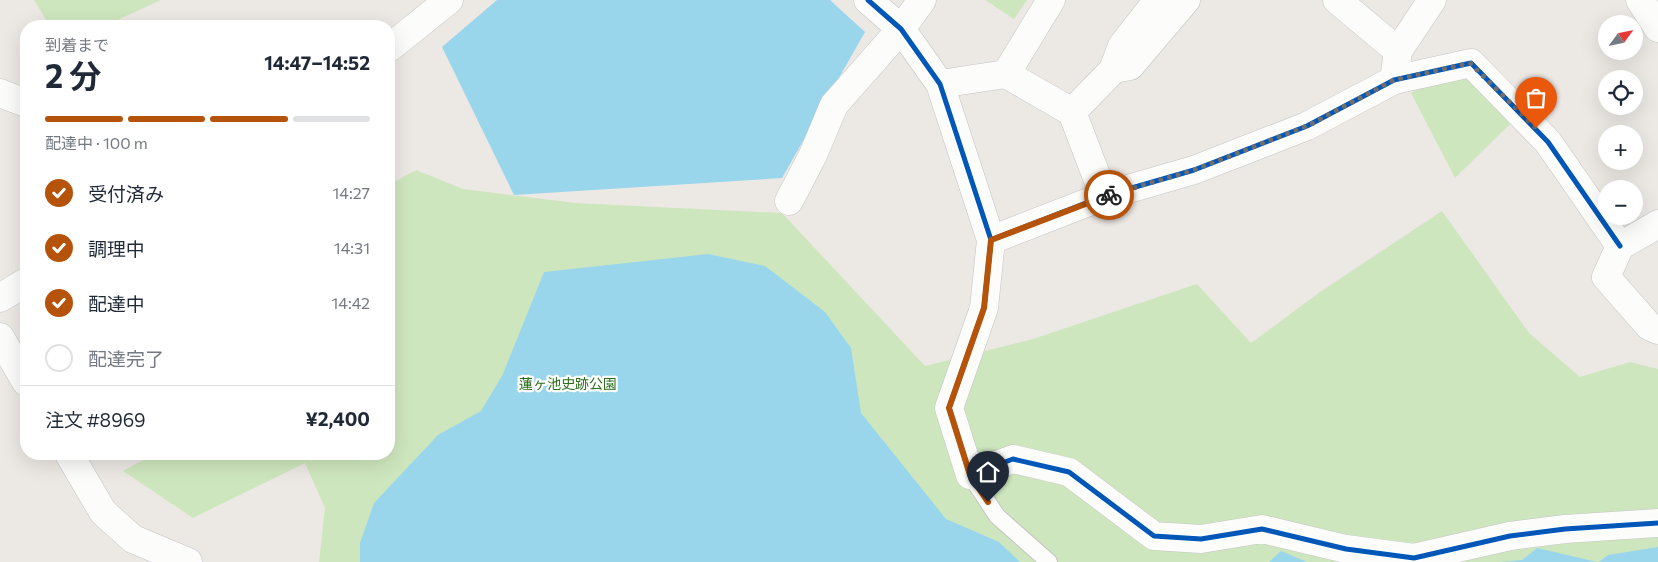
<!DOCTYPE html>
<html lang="ja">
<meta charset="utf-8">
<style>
body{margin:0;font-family:Commissioner,"Noto Sans JP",sans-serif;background:#f6f6f7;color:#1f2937;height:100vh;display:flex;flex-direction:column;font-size:19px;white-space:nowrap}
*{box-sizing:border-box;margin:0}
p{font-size:16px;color:#747a83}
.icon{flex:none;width:28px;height:28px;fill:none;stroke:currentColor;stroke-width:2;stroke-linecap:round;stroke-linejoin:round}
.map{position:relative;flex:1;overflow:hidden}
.side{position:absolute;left:20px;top:20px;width:375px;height:440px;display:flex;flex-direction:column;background:#fff;border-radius:20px;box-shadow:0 5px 20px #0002}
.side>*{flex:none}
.needle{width:32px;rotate:57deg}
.tools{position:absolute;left:1598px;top:15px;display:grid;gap:10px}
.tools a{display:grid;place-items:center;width:45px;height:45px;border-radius:50%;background:#fff;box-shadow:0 5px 20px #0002;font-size:25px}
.pin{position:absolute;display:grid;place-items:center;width:42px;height:42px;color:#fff;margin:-51px -21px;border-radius:50% 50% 50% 0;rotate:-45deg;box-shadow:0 0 5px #0007}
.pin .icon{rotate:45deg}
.courier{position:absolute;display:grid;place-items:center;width:50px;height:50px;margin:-25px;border:4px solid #b45309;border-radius:50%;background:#fff;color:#222;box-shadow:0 1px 6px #0007}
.head em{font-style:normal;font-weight:700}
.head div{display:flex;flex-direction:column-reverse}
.head{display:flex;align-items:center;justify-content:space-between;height:85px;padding:0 25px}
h1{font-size:32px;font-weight:700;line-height:38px}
.bar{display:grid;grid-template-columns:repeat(4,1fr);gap:8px 5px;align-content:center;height:60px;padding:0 25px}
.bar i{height:6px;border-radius:4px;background:#e0e1e3}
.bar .selected{background:#b45309}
.bar p{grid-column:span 4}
.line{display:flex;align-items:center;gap:12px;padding:0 25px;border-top:1px solid #e0e1e3}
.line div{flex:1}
ol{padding:0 25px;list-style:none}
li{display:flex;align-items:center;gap:15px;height:55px}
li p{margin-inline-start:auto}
li .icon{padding:5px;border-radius:50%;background:#b45309;color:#fff;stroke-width:4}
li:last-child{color:#747a83}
li i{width:28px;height:28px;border:2px solid #e0e1e3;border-radius:50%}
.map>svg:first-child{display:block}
.green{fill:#cee6be}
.water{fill:#99d6ec}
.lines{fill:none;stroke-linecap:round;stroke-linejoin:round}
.lane-casing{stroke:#c5c4c5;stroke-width:18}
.street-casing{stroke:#c5c4c5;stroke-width:29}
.secondary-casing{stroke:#c5c4c5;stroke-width:29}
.lane{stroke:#fcfcfb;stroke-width:16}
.street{stroke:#fcfcfb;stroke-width:28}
.secondary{stroke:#fcfcfb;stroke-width:28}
.cycleway-casing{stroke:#fff;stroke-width:8}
.cycleway{stroke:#0057b8;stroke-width:5}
.done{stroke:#706f6e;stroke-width:5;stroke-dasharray:0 9}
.route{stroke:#b45309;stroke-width:6}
.labels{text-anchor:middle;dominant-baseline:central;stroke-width:4.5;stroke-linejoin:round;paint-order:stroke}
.park-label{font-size:14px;fill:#2c6e1b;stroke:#fff}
</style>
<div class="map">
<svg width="1658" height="562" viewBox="0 0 1658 562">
<rect width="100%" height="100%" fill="#ece8e4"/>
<path class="green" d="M34 0H161L104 26H50Z
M985 0H1027L1014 19Z
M1462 65 1510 124 1455 178 1411 93Z
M416 170 463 189 575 203 782 213 925 366 1033 339 1197 284 1251 343 1320 292 1442 211 1529 333 1580 377 1630 362 1658 369V562H319L325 508 305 463 193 518 123 471 154 454H389V185Z"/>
<path class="water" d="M497 0H830L865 32 782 178 514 195 442 47Z
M708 254 765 266 825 312 851 348 861 413 946 519 999 542 1020 562H360V543L374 503 438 435 481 411 502 376 544 272Z
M1658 547V562H1599L1608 555Z
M1537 548 1597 562H1501L1522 560Z
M1281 551 1307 562H1269Z"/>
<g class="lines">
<g class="lane-casing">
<path id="lane" d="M970 475 997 516 1049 562"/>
</g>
<g class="street-casing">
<path id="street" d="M868 0 901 29 940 84 991 240 984 308 949 408 970 475 1013 459 1069 472 1154 536 1201 539 1262 529 1346 549 1414 558 1510 536 1565 529 1658 523
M1337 0 1398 51
M1640 0 1658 28
M1114 69 1130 66 1186 0
M1006 74 1051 0
M1394 80 1398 51 1432 0
M940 84 1006 74 1072 112 1113 70 1122 46 1158 0
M0 93 26 103
M1072 112 1104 196
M789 201 813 155 834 105 901 29 922 0
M1658 224 1620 246 1606 277 1649 326 1658 330
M991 240 1104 196 1194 170 1307 126 1394 80 1471 63 1548 142 1620 246
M0 337 26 382
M69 454 103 512 133 539 188 562"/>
</g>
<g class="secondary-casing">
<path id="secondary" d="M389 48 449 0
M0 298 26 282"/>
</g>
<use href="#lane" class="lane"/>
<use href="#street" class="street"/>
<use href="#secondary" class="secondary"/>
<g class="cycleway-casing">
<path id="cycleway" d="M868 0 901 29 940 84 991 240 984 308 949 408 970 475 1013 459 1069 472 1154 536 1201 539 1262 529 1346 549 1414 558 1510 536 1565 529 1658 523
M991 240 1104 196 1194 170 1307 126 1394 80 1471 63 1548 142 1620 246"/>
</g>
<use href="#cycleway" class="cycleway"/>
</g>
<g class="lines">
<path class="done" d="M1109 195 1194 170 1307 126 1394 80 1470 63 1536 128"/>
<path class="route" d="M988 502 970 475 949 408 984 308 991 240 1109 195"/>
</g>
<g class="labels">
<g class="park-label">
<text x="568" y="383">蓮ヶ池史跡公園</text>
</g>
</g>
</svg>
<div class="tools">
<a><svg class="needle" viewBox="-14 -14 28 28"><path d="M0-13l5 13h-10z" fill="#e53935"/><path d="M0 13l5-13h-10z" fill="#747a83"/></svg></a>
<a><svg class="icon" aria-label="locate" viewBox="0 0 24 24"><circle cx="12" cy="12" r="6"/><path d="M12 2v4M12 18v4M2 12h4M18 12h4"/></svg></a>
<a>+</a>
<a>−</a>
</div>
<div class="pin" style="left:1536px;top:128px;background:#ea580c"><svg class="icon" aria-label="bag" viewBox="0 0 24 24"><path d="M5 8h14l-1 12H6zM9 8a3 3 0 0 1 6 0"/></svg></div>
<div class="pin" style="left:988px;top:502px;background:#1f2937"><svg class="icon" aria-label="home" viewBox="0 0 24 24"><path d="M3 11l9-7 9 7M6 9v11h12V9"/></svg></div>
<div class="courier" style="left:1109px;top:195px"><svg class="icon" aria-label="bike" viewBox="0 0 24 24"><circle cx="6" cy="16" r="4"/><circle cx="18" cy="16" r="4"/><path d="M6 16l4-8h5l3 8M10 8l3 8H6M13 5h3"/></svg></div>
<section class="side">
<div class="head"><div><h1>2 分</h1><p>到着まで</p></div><em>14:47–14:52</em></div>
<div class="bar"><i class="selected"></i><i class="selected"></i><i class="selected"></i><i></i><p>配達中 · 100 m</p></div>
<ol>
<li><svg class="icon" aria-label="check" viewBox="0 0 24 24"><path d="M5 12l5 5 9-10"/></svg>受付済み<p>14:27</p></li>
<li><svg class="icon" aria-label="check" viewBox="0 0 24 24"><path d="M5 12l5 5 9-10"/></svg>調理中<p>14:31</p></li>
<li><svg class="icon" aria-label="check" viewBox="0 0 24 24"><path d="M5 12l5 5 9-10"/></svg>配達中<p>14:42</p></li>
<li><i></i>配達完了</li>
</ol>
<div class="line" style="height:65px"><div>注文 #8969</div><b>¥2,400</b></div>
</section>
</div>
